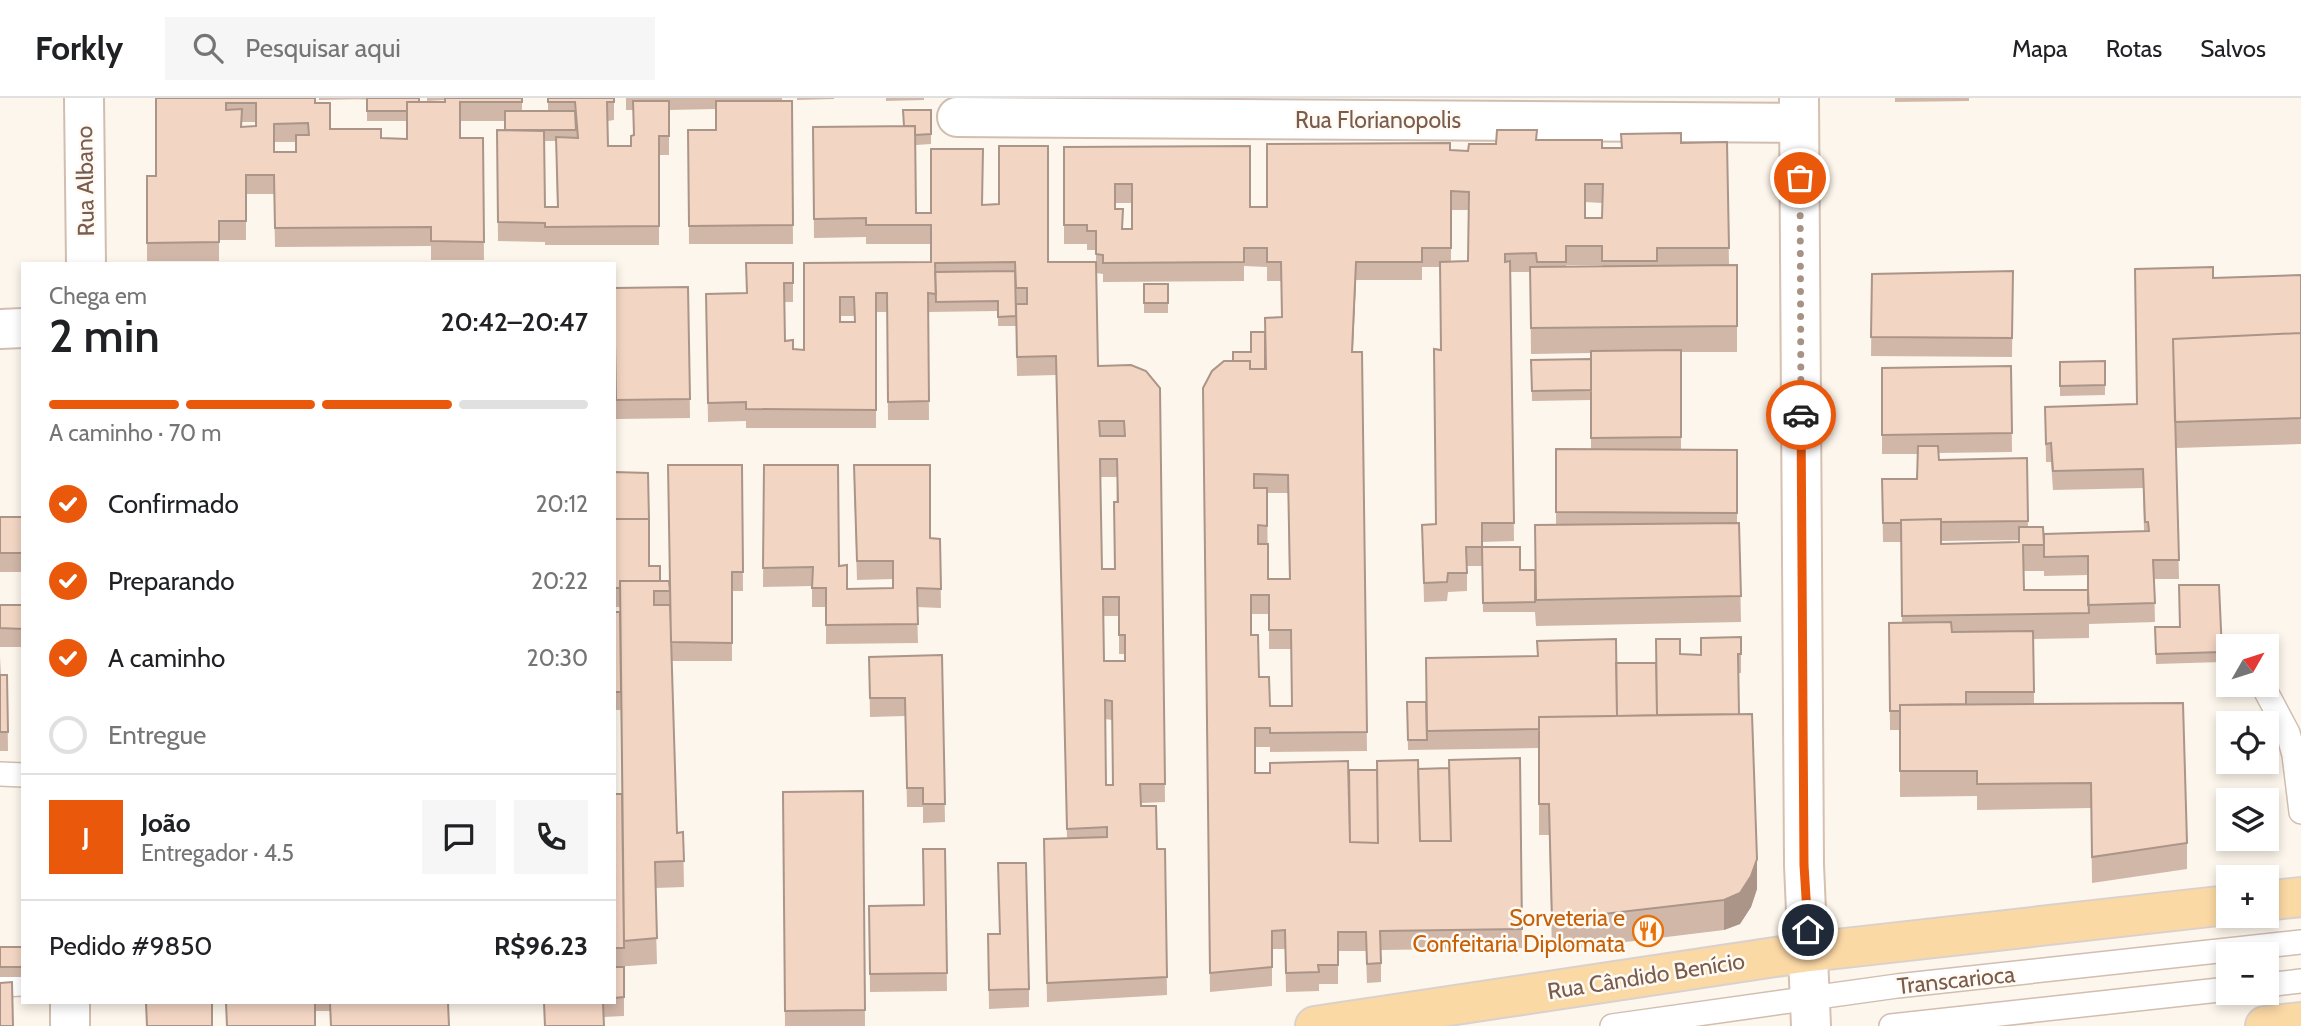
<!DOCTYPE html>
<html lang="pt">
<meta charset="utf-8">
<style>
body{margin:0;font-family:Cabin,sans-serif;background:#f6f6f6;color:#202124;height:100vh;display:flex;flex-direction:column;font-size:26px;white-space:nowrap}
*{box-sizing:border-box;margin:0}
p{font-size:23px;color:#757577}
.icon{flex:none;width:38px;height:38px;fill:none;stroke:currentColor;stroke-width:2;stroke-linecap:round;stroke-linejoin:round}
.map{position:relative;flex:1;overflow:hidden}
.drawer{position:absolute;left:21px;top:164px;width:595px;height:742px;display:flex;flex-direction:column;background:#fff;border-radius:0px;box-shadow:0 4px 10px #0003}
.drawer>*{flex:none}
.needle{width:46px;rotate:51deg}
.controls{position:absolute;left:2216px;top:536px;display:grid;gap:14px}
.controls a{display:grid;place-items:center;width:63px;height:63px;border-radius:0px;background:#fff;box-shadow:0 4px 10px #0003;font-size:35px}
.pin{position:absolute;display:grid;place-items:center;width:60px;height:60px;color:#fff;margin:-30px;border:4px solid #fff;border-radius:50%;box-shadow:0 2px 7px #0007}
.courier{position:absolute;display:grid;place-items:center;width:70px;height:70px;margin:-35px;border:5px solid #ea580c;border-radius:50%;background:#fff;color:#222;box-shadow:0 2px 9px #0007}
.head em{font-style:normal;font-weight:600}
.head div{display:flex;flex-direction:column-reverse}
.head{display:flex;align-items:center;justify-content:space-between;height:119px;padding:0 28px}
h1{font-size:46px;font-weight:600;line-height:52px}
.bar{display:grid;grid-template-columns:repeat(4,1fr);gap:10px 7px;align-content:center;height:84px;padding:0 28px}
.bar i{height:9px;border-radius:5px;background:#e0e0e0}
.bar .selected{background:#ea580c}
.bar p{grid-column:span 4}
.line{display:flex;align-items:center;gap:18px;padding:0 28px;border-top:2px solid #e0e0e0}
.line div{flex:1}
.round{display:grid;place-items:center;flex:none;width:74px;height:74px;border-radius:0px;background:#f6f6f6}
ol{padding:0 28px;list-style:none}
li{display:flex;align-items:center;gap:21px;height:77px}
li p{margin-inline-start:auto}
li .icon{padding:7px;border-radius:50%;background:#ea580c;color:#fff;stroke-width:4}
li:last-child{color:#757577}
li i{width:38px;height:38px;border:4px solid #e0e0e0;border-radius:50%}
header{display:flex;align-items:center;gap:42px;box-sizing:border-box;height:98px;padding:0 35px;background:#fff;border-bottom:2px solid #e0e0e0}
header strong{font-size:33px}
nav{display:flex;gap:38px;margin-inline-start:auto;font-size:24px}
.search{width:490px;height:63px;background:#f6f6f6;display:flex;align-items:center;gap:18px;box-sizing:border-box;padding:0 24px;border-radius:0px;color:#757577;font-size:26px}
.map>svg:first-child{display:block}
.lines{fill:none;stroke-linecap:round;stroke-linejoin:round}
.lane-casing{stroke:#d1beb0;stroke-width:26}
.street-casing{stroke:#d1beb0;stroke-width:42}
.secondary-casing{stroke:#d6c0b0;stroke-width:42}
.primary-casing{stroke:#dad1cd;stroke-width:42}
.lane{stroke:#fff;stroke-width:23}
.street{stroke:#fff;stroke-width:38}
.secondary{stroke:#fff;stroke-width:38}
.primary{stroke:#fbd9a5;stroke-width:38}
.wall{fill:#d1b7a8;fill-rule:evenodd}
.shaded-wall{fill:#aa9588}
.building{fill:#f3d5c3;stroke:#aa9588;stroke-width:2;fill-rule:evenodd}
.done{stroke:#a89285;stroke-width:7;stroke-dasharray:0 12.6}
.route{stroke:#ea580c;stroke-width:9}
.labels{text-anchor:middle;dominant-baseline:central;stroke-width:5;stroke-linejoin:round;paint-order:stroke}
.street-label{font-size:23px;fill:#7a5c4d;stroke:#fffaf3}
.food-label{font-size:23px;fill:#c56008;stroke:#fffaf3;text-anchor:end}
</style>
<header>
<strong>Forkly</strong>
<div class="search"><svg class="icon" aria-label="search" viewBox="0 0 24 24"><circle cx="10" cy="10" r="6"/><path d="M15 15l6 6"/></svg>Pesquisar aqui</div>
<nav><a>Mapa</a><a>Rotas</a><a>Salvos</a></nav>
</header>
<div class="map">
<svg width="2301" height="928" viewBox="0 0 2301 928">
<rect width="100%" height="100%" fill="#fdf6ec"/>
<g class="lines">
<g class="lane-casing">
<path id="lane" d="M2262 586 2288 635 2294 657 2301 714
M0 676 23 677
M0 887 23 886
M2266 887 2301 883
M1612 928 1897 888 2301 844
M1891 928 2228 891"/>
</g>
<g class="street-casing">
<path id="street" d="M84 0 86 166
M957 19 1799 25
M0 231 23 230
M70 928V905"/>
</g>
<g class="secondary-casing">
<path id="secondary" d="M1799 0 1804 767 1811 928"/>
</g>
<g class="primary-casing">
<path id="primary" d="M2266 803 2301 799
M1315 928 1809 854 2228 807
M2265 928 2301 924"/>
</g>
<use href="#lane" class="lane"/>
<use href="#street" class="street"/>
<use href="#secondary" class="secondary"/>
<use href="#primary" class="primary"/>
</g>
<path class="wall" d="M156 0 315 5 330 31 381 40 407 41V23H367V0L419 4H445V2L427 3V0H522V13H548V0H614V22L608 23V48H631L634 37 633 12H626V0H782V3H792L793 146H689L688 32H716V11L669 12V57H659V147H545V144L498 143 497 32H505V23H460V40H483L484 162H431V148L275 149 274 96H246V142H219V163H147V78H156ZM242 24H256V28L242 29ZM544 43H556L557 109H545ZM274 44H296V54H274Z
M319 0H367V1L319 2Z
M797 0H834V1L797 2Z
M886 0H924V2L886 3Z
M1895 0H1969V3L1895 4Z
M931 12V46L916 47V115H931L982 107 1048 164H1096V152H1087V146H1064V49L1250 109H1267L1450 52 1468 53 1496 46 1537 42 1602 50H1621V36L1681 45 1727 44 1729 167H1737V254H1681V352H1737V425H1739L1741 524 1536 528 1535 514H1483L1482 449 1520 472H1535L1556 427V351H1591V302L1532 303 1531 262 1591 261V255L1531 256 1530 174H1511L1514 443 1482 444V468H1467V493L1448 494 1447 503 1424 504 1422 427 1436 426 1441 252 1440 169H1422V182H1356L1352 254H1362L1367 653 1270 654V649H1255V675L1449 670 1520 660 1522 850 1381 852V884L1367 885 1366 853H1338V886H1319V893L1286 894 1285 851H1272V888L1210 894 1203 290 1233 263 1251 254 1265 234 1282 219 1281 183H1267V169L1244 168V183L1103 184V176L1096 175 1098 268 1160 290 1165 704 1141 705V708L1157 751H1165L1167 897 1047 904 1044 741 1067 740 1056 277 1017 278 1016 228H998V213L928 214 929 322H888L887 214H876V330H746V323L708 324 706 196 747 195 793 165V204H785V243L793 251 804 252V165L931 164V146H866V139L814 140 813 29 903 28ZM1585 104 1602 105V120H1585ZM1115 105H1132V131H1123L1115 111ZM1451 112H1469L1468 163 1451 164ZM1566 167H1602V168L1566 169ZM840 218H854V224H840ZM1100 379H1117L1115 471H1102ZM1267 395H1288L1289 481H1268ZM1251 516H1269V551H1291V608H1270L1259 579 1251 537ZM1103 518H1119V556H1125V563H1104ZM1105 621 1112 622 1113 687H1106Z
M2013 173 2012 259 1871 258 1872 176Z
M2301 177V346L2176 350 2179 481H2154L2155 524 2089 526V540L2034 541V606L2187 745V771L2092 785 2091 710 1977 712V698L1900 699V632H1890L1889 525H1902L1901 444H1883L1882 381H1917L1918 356H1882V270L2011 268 2012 354 1938 355 1939 362 2027 360 2028 429 2044 436 2144 433 2143 390 2053 392 2051 364H2046L2045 309 2136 306 2213 180ZM2019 442V444L1941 446V443ZM2024 473H2044V478L2088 477V492H2024Z
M1144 186H1168V215H1144Z
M688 189 690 320 616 321 614 190Z
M2105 263V297L2060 298V264Z
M742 367 743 493H732V563H672L677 735 683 734 684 789 655 790 657 866 614 869V696H622L620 563 621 612H614V514H620V509H614V374L649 468 670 493 671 532Z
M764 367 839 468 847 491 893 490V481L857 482 854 386 930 440 940 441 941 510 917 509 918 545 826 546V509H812V488L763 489Z
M0 419H23V474H0Z
M0 507H23V549H0Z
M2155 529 2222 554V564L2156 566Z
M1741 539V575H1738L1739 616 1757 791 1751 809 1740 826 1724 832 1552 853 1549 737H1539V650L1408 652 1407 604H1426L1616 565H1656L1680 556 1701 557Z
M942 557 945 724 923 725V709H907L905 618 870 619 869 559Z
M0 559 1 577H7L8 653H0Z
M863 693 865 928H785L783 694Z
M945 751 947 893 870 894 869 808 924 807Z
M998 765 1029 891V909L989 911 988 836H1000Z
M0 849H23V879H0Z
M614 869H624V918L603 919 544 905H614Z
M226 905H448L330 913H315V928H227Z"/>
<path class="shaded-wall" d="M1356 164V182L1352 273V254Z
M1757 761V791L1751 809 1740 826 1724 832V802Z"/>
<path class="building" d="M156 0H315V5H330V31H381V40L407 41V4H445V0H522V4H460V40H483L484 144 431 143V129L275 130 274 77H246V123H219V144L147 145V78H156ZM226 5H256V28L241 29 242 11 226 12ZM308 25 309 37H296V54H274V26Z
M367 0H419V4H407V13H367Z
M548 0H614V4H607L608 48H631V38L634 37 633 3H669V38H659V128L545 129V125L498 124 497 32 544 33 545 109H558L556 39 578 40 575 4H548Z
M716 3H792L793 127 689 128 688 32H716Z
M903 12H931V36L915 37V28H904Z
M505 13H575L576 32H505Z
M915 28 916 115H931V51H983L982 107 999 106V48H1048V164H1096L1098 268 1131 267 1146 273 1160 290 1165 686H1140L1141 708H1156L1157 751H1165L1167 879 1047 885 1044 741 1107 739V729L1067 731 1056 258 1017 259 1016 206H1027V190H1016L1015 164 935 165 936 196 928 195 929 303 888 304 887 195H876V312L746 311V304L708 305 706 196 747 195 746 165H793V185H784L785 243 793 242V251L804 252V165L931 164V127H866V120L814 121 813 29ZM840 199H854L855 224H840ZM1099 323H1124L1125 338H1100ZM1100 361H1117L1118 404H1114L1115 471H1102ZM1103 499H1119V537H1125V563H1104ZM1105 602 1112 603 1113 687H1106Z
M1497 32H1537L1536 42H1602V50H1622L1621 36 1681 35V45L1727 44 1729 150H1657V163H1602V148H1566V164H1537L1536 155 1505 156V164L1510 163 1514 425H1482V449H1466L1467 475H1448L1447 484 1424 485 1422 427 1436 426 1434 251 1441 252 1440 164 1468 163 1469 94 1451 93V150H1422V164H1356L1352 254H1362L1367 634 1270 635V630H1255V675H1270V665L1348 663 1350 744 1378 745 1377 663 1418 662 1420 743H1451L1449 662 1520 660 1522 831 1380 833 1381 865 1367 866 1366 834H1338V867H1318L1319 874 1286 875 1285 832 1272 833V869L1210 875 1203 290 1212 273 1224 263H1250V271H1266L1265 220 1282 219 1281 164H1267V150H1244V164L1103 165V157L1096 156V133H1087V127H1064V49L1250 48V109H1267V46L1450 45V52L1468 53 1469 46H1496ZM1115 86H1132V131H1122L1123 111H1115ZM1585 86H1603L1602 120H1585ZM1254 376 1288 377 1290 481H1268V446H1258V427L1267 428V390H1254ZM1251 497H1269V532H1291L1292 608H1270L1269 579H1259L1258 537H1251Z
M268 165 322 166H268Z
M1737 167V228L1531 230 1530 169Z
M2213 169V180L2301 177V235L2173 241 2179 462H2153L2155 505 2088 507V458L2044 459V436L2149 433 2148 424H2145L2143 371 2053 373 2051 345 2046 346 2045 309 2137 306 2135 171Z
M1015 173 1016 218 998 219V203L936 204 935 174Z
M2013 173 2012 240 1871 239 1872 176Z
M1144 186H1168V205H1144Z
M688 189 690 301 616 302 614 190Z
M1251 234H1265V271H1250V263H1233V254H1251Z
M2301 235V320L2175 324 2173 241Z
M1681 252V339L1591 340V253Z
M1591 261V292L1532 293 1531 262Z
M2105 263V287L2060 288V264Z
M2011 268 2012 335 1882 337V270Z
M1918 348H1938L1939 362 2027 360 2028 423 1941 424V421L1901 422V425H1883L1882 381H1917Z
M1556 351 1737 352V415L1556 414Z
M668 367H742L743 474H732V545L671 544Z
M764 367H838L839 468 847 467V491L893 490V463H857L854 367H930V440L940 441 941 491 917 490 918 526 826 527V490H812L813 469 763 470Z
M614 374 648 375 649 421H614Z
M0 419H23V455H0Z
M614 421H649V468H660V483H620V490H614Z
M1941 421V446L2019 444V429H2043L2044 447H2023L2024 492H2088L2089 515 1902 518 1901 422Z
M1739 425 1741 498 1536 502 1535 427Z
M1482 449H1520V472H1535V504L1483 505Z
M620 483H669L670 493H654V507H670L677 735 683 734 684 763 655 764 657 840 624 843Z
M2179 487H2219L2222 554 2156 556 2155 529H2180Z
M0 507H23V531L0 530Z
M614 514H620L621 594H614Z
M1951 524 1952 534 2033 533 2034 594H1966V606L1900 607V613H1890L1889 525Z
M1741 539V556H1738L1739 616 1657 617 1656 541H1680V556L1701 557V540Z
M1616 541 1617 618 1539 619V631L1427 633 1426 560 1538 558 1537 543Z
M942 557 945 706H923V690H907L905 600H870L869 559Z
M1616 565H1656L1657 617 1617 618Z
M0 577H7L8 634H0Z
M1407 604H1426L1427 642H1408Z
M2183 605 2187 745 2092 759 2091 685 1977 686V673H1900V607Z
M1752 616 1757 761 1751 778 1740 795 1724 802 1552 822 1549 706H1539V619Z
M1449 670 1451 743H1420L1418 671Z
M1349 672H1377L1378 745 1350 744Z
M863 693 865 912 785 913 783 694Z
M614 696H622L624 850H614Z
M923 751H945L947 875 870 876 869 808 924 807Z
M998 765H1026L1029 891 989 892 988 836H1000Z
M0 849H23V869H0Z
M614 869H624V899L614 900Z
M12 884 13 928H0V885Z
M146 905H212V928H147Z
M226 905H315V928H227Z
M330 905H448L449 928H331Z
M544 905H603L604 928H545Z"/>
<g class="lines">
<path class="done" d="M1800 80 1801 317"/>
<path class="route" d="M1801 317 1804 767 1808 832"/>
</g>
<defs>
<g id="restaurant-ring" transform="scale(1.575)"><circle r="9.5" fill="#fffaf3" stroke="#e8710a" stroke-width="1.5"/><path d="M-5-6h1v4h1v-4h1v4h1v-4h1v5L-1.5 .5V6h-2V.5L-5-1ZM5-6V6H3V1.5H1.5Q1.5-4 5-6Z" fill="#e8710a"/></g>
</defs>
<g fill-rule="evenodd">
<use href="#restaurant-ring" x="1648" y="833"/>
</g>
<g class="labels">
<g class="street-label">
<text x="1378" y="22">Rua Florianopolis</text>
<text transform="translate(85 83) rotate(-91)">Rua Albano</text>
<text transform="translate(1646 878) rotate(-9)">Rua Cândido Benício</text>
<text transform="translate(1956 882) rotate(-6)">Transcarioca</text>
</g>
<g class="food-label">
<text x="1625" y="820">Sorveteria e<tspan x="1625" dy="26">Confeitaria Diplomata</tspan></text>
</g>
</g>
</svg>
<div class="controls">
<a><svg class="needle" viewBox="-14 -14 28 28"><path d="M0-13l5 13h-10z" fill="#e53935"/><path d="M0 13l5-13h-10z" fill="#757577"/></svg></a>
<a><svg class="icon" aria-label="locate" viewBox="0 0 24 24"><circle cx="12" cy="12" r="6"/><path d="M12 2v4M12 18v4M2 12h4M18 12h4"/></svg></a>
<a><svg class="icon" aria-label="layers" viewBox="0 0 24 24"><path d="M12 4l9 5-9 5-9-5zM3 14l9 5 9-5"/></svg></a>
<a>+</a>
<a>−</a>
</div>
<div class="pin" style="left:1800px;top:80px;background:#ea580c"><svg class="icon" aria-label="bag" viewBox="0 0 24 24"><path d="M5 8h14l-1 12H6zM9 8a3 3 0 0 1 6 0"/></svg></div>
<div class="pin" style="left:1808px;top:832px;background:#1f2937"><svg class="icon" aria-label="home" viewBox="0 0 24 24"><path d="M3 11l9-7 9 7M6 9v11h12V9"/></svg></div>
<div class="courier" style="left:1801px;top:317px"><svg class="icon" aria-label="car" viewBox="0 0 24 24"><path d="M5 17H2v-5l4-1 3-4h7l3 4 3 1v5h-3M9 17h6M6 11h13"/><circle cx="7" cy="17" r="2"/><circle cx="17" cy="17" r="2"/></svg></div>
<section class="drawer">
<div class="head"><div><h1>2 min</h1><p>Chega em</p></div><em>20:42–20:47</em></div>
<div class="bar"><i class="selected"></i><i class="selected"></i><i class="selected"></i><i></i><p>A caminho · 70 m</p></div>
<ol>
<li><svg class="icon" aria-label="check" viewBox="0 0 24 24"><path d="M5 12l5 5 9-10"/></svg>Confirmado<p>20:12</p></li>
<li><svg class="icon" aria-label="check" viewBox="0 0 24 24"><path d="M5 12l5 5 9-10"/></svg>Preparando<p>20:22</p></li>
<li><svg class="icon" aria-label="check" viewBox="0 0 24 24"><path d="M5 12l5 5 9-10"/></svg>A caminho<p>20:30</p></li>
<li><i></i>Entregue</li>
</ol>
<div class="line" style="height:126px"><b class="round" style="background:#ea580c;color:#fff">J</b><div><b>João</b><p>Entregador · 4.5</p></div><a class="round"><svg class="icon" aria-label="chat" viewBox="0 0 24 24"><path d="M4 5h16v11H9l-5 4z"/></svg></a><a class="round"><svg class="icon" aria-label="phone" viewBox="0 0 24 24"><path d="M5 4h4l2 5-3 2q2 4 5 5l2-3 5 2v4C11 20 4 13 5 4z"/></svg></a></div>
<div class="line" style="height:91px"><div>Pedido #9850</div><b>R$96.23</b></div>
</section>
</div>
